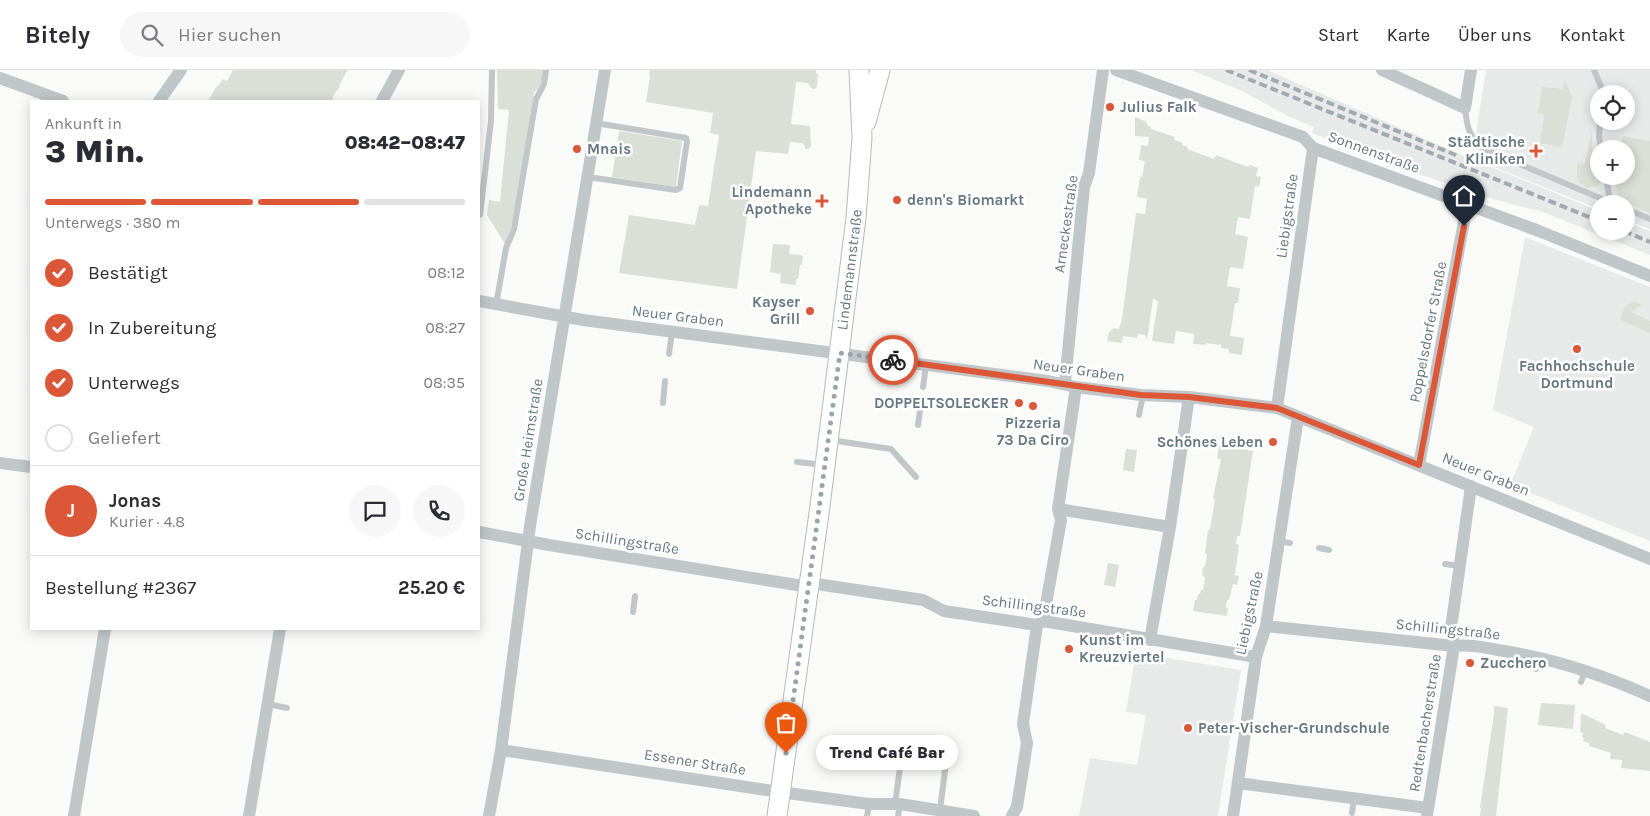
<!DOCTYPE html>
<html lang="de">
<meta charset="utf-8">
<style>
body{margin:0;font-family:Karla,sans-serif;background:#f7f7f7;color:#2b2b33;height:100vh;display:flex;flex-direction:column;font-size:19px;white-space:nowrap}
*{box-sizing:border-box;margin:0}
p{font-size:16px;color:#7c7c81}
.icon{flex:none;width:28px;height:28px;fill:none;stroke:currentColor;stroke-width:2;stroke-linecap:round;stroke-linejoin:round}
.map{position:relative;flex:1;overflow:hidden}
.sheet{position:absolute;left:30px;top:30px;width:450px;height:530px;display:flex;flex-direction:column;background:#fff;border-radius:0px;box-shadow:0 2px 12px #0003}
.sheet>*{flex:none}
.buttons{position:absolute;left:1590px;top:15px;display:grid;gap:10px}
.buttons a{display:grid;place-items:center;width:45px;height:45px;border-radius:50%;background:#fff;box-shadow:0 2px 12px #0003;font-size:25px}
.pin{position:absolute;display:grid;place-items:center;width:42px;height:42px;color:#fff;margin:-51px -21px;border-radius:50% 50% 50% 0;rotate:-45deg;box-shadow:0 0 5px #0007}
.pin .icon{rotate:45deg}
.courier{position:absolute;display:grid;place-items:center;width:50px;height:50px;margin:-25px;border:4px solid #db5737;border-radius:50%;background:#fff;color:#222;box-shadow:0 1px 6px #0007}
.bubble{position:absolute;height:35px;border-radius:18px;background:#fff;box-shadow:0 2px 12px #0003;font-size:16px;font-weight:800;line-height:35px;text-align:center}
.head em{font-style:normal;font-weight:800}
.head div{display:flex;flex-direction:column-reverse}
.head{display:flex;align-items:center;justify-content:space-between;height:85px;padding:0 15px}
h1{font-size:32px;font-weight:800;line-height:38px}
.bar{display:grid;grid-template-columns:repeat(4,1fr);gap:8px 5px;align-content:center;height:60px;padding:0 15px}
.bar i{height:6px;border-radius:4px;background:#e1e1e2}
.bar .current{background:#db5737}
.bar p{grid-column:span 4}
.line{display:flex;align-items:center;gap:12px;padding:0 15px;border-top:1px solid #e1e1e2}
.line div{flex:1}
.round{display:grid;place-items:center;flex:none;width:52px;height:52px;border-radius:26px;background:#f7f7f7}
ol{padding:0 15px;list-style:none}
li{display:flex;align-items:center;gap:15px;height:55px}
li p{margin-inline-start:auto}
li .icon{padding:5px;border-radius:50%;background:#db5737;color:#fff;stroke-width:4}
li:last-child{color:#7c7c81}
li i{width:28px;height:28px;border:2px solid #e1e1e2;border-radius:50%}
header{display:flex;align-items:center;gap:30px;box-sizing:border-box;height:70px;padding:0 25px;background:#fff;border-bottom:1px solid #e1e1e2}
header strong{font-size:24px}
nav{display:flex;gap:28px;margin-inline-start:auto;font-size:18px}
.search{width:350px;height:45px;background:#f7f7f7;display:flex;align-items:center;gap:12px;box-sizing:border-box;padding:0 18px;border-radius:28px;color:#7c7c81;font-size:19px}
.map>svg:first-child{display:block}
.built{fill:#e8e9e9;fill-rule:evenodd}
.green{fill:#dadfd7}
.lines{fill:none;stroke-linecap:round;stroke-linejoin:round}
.secondary-casing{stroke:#b4babe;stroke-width:21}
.lane{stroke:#c1c6c9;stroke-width:6}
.street{stroke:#c1c6c9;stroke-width:12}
.secondary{stroke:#fff;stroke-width:19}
.rail{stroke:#a3aaaf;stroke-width:4;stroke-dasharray:8 4;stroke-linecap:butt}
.done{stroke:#9aa5ab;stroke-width:5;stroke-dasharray:0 9}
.route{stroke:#db5737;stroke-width:6}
.poi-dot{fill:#db5737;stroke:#fff;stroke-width:2}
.labels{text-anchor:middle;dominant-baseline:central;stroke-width:5;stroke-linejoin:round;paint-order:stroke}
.poi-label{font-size:15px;font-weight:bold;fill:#667781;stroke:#fff;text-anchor:start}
.street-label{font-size:15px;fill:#667781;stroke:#fff}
</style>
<header>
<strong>Bitely</strong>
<div class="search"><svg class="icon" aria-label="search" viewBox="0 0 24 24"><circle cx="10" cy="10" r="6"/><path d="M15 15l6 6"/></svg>Hier suchen</div>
<nav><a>Start</a><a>Karte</a><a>Über uns</a><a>Kontakt</a></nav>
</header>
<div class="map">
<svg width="1650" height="746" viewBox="0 0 1650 746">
<rect width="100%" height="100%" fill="#fafaf8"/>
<path class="built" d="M1191 0H1267L1462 85 1599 141V161H1626V152L1650 161V185L1543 142 1496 130 1407 100 1337 73 1312 63 1314 57 1290 47 1242 21Z
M1486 0H1650V159L1626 150V134H1599V139L1472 88ZM1599 24H1626V51H1599ZM1599 79H1626V106H1599Z
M1525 167 1650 217V471L1510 415 1534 357 1493 340Z
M1136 583 1241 600 1218 746H1079L1090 688 1137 695 1146 645 1126 642Z"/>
<path class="green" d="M233 0H350L347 1 339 16 340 17 334 24 332 31H208L217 16H218L223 9 227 11Z
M497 0H544C542 9 542 16 534 22L513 151 505 174 487 145 489 130 500 132 509 40 498 39Z
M650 0H816V3L818 4 817 17 814 19 811 18 808 13 796 12 791 54 810 56 811 77 808 79H805V76L802 73 790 72 788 84 756 81 737 219 619 203 629 145 695 155 699 135 708 136 719 65 710 63 713 43 646 32 650 6 649 5Z
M1565 10 1572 27 1562 77 1540 73 1544 45 1538 43 1542 17 1563 19Z
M1135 47 1147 52 1146 54 1151 57V59L1175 67 1174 70 1183 73 1182 75 1188 77 1187 79 1214 89 1216 85 1248 97 1250 95 1258 98 1256 106 1261 107 1259 117 1255 116 1250 149 1238 147 1235 164 1248 167 1243 199 1230 197 1227 216 1240 218 1238 233H1235L1230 266 1244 268 1242 285 1229 283V279L1221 278V275L1206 273V275L1193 274 1194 264 1176 261 1174 274 1152 271 1158 231 1153 229 1147 270 1145 265 1138 264 1137 268 1123 266 1122 273 1107 271 1109 262 1114 258 1119 259 1122 249 1136 143 1145 144 1147 129 1137 127 1140 107H1142L1145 91 1139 90 1141 75 1148 76 1149 67 1135 66Z
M1592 59V80L1599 97V106H1601V111L1598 116 1588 118 1577 111V93L1585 94Z
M619 61 682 71 676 117 612 107Z
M1623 66 1650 71V142L1649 143 1622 130 1618 125 1614 106H1626V79H1607L1605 70 1620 74Z
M773 174 790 175 789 184 801 185 803 187 802 195H800L798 209H796V215L780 213 781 204 770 202Z
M1636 232 1642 234 1631 242 1650 251V263L1620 250C1624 240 1624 232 1636 232Z
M1219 375 1253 381 1240 466H1237L1236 474 1239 475 1235 505 1239 506 1237 515 1233 514 1229 530H1227L1226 537 1228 538 1227 546 1193 541 1195 530H1197L1198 524H1200L1201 520H1203L1205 508 1202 504 1203 497H1205L1207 484 1205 483 1208 460H1210L1215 429 1213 428 1221 389 1217 388Z
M1126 379 1137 380 1134 402 1123 400Z
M1108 493 1119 495 1115 517 1104 515Z
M1541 633 1575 635 1573 659 1538 655Z
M1494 636 1508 638 1496 746H1480L1481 738H1480L1494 644Z
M1581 643 1606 655 1605 658 1623 665 1625 662 1650 672V701L1621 698 1622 690 1610 689 1611 683 1589 676V673L1583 671 1584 668 1582 667 1583 663 1580 662Z"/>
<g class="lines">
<g class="secondary-casing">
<g id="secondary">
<path d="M866 52 880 0"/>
<path id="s1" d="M777 746 820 436 856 148 862 68 859 0"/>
</g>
</g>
<path class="lane" d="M1594 0 1604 24
M1465 38C1467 57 1469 69 1486 80L1614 134
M1600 51 1599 66 1601 79
M1606 106 1610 132
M588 107 676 120 680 118 687 71 686 68 596 53
M1626 139 1650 149
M480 145 491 51 492 0
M496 235 506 178 514 159 536 29 544 14 546 0
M669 284 672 262
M923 317 926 295
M663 333 665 311
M1139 345 1143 325
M918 355 920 341
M830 370 891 379 916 407
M797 392 824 395
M1279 471 1290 473
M1319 478 1329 480
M1445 494 1460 496
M633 542 635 526
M1536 599 1538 588
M1581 612 1585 601
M268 634 287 638
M895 734 903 676 912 670 938 674 947 685 940 740
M1352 743 1354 728
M867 746 869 734
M898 746 900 734"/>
<path class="street" d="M1116 0 1303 67 1313 78 1539 161 1650 206
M1382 0 1465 38 1471 0
M0 8 63 31
M159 31 181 0
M382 31 399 0
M479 231 583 250 1048 311 1076 317 1141 325 1189 327 1277 338 1650 489
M1065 313 1084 117 1089 103 1103 0
M1277 338 1313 78
M0 393 31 397
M1419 395 1467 135
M1058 439 1170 457
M479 462 549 475 809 517
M810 513 923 530 944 541 1037 555 1043 551 1256 587
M1043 551 1061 450 1058 439 1076 317
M1266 556 1454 576C1471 574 1487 578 1504 581 1554 589 1603 605 1650 626
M1150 570 1170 457 1189 327
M501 680 780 722 869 734H900L974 746
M1238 713 1428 738
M74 746 105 559
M249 746 280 559
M489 746 501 680 530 456 605 0
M1012 746 1017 737 1027 673 1023 654 1037 555
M1233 746 1256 587 1266 556 1298 347
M1427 746 1454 576 1451 558 1471 416"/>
<use href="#secondary" class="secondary"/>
<path class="rail" d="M1226 0 1599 151
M1249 0 1458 86
M1624 161 1650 172"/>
</g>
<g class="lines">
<path class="done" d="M786 683 840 283 893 290"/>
<path class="route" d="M893 290 1141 325 1189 327 1277 338 1419 395 1464 156"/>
</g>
<g class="poi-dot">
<circle cx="1110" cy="37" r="5"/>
<circle cx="577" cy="79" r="5"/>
<path d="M1533.5 73.5h5v5h5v5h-5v5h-5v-5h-5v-5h5z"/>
<circle cx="897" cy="130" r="5"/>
<path d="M819.5 123.5h5v5h5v5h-5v5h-5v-5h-5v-5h5z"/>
<circle cx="810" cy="241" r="5"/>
<circle cx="1577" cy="279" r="5"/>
<circle cx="1019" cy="333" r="5"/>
<circle cx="1033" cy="336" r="5"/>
<circle cx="1273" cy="372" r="5"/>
<circle cx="1069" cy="579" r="5"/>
<circle cx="1470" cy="593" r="5"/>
<circle cx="1188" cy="658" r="5"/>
</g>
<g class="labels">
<g class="poi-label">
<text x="1120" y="37">Julius Falk</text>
<text x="1525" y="72" text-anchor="end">Städtische<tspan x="1525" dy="17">Kliniken</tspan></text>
<text x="587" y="79">Mnais</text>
<text x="812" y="122" text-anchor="end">Lindemann<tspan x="812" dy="17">Apotheke</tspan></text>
<text x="907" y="130">denn's Biomarkt</text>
<text x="800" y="232" text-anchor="end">Kayser<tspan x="800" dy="17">Grill</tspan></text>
<text x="1577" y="296" text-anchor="middle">Fachhochschule<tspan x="1577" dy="17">Dortmund</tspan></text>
<text x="1009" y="333" text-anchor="end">DOPPELTSOLECKER</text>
<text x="1033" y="353" text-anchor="middle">Pizzeria<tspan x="1033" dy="17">73 Da Ciro</tspan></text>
<text x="1263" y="372" text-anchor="end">Schönes Leben</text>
<text x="1079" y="570">Kunst im<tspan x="1079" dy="17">Kreuzviertel</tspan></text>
<text x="1480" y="593">Zucchero</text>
<text x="1198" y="658">Peter-Vischer-Grundschule</text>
</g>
<g class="street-label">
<text transform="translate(1374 82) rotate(20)">Sonnenstraße</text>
<text transform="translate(1287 146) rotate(-82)">Liebigstraße</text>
<text transform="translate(1066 154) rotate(-82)">Arneckestraße</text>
<text stroke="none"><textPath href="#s1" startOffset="551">Lindemannstraße</textPath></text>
<text transform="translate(678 246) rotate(7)">Neuer Graben</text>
<text transform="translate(1428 262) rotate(-79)">Poppelsdorfer Straße</text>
<text transform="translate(1079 300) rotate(8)">Neuer Graben</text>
<text transform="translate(528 370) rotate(-81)">Große Heimstraße</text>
<text transform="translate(1486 404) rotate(22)">Neuer Graben</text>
<text transform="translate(627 471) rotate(9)">Schillingstraße</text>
<text transform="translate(1034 536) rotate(7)">Schillingstraße</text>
<text transform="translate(1249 543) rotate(-78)">Liebigstraße</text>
<text transform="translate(1448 559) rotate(6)">Schillingstraße</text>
<text transform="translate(1425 653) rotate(-81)">Redtenbacherstraße</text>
<text transform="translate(695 692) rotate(9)">Essener Straße</text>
</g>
</g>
</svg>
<div class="buttons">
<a><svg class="icon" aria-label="locate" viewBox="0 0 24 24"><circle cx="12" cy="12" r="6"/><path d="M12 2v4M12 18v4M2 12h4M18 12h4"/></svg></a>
<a>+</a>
<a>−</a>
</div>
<div class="pin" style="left:786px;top:683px;background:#ea580c"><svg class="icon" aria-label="bag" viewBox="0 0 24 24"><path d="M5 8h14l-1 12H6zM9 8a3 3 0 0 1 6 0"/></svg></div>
<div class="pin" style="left:1464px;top:156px;background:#1f2937"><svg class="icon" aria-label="home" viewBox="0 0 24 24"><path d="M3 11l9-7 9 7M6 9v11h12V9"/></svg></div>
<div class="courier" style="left:893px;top:290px"><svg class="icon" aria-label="bike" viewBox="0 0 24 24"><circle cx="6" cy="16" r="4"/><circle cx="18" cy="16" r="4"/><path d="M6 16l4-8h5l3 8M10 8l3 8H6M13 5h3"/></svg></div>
<div class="bubble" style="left:816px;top:665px;width:142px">Trend Café Bar</div>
<section class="sheet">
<div class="head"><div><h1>3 Min.</h1><p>Ankunft in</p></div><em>08:42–08:47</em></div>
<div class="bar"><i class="current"></i><i class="current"></i><i class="current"></i><i></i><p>Unterwegs · 380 m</p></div>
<ol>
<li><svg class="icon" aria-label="check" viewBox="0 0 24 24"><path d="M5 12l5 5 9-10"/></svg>Bestätigt<p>08:12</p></li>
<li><svg class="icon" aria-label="check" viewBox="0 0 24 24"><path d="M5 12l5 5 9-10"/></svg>In Zubereitung<p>08:27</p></li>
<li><svg class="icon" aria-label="check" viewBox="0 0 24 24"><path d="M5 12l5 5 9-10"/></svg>Unterwegs<p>08:35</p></li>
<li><i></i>Geliefert</li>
</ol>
<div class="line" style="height:90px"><b class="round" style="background:#db5737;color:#fff">J</b><div><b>Jonas</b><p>Kurier · 4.8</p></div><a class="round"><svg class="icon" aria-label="chat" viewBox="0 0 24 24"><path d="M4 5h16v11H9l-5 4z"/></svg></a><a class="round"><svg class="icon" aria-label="phone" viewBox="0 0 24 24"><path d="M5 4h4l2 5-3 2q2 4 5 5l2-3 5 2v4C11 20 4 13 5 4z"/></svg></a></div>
<div class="line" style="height:65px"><div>Bestellung #2367</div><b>25.20 €</b></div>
</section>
</div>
